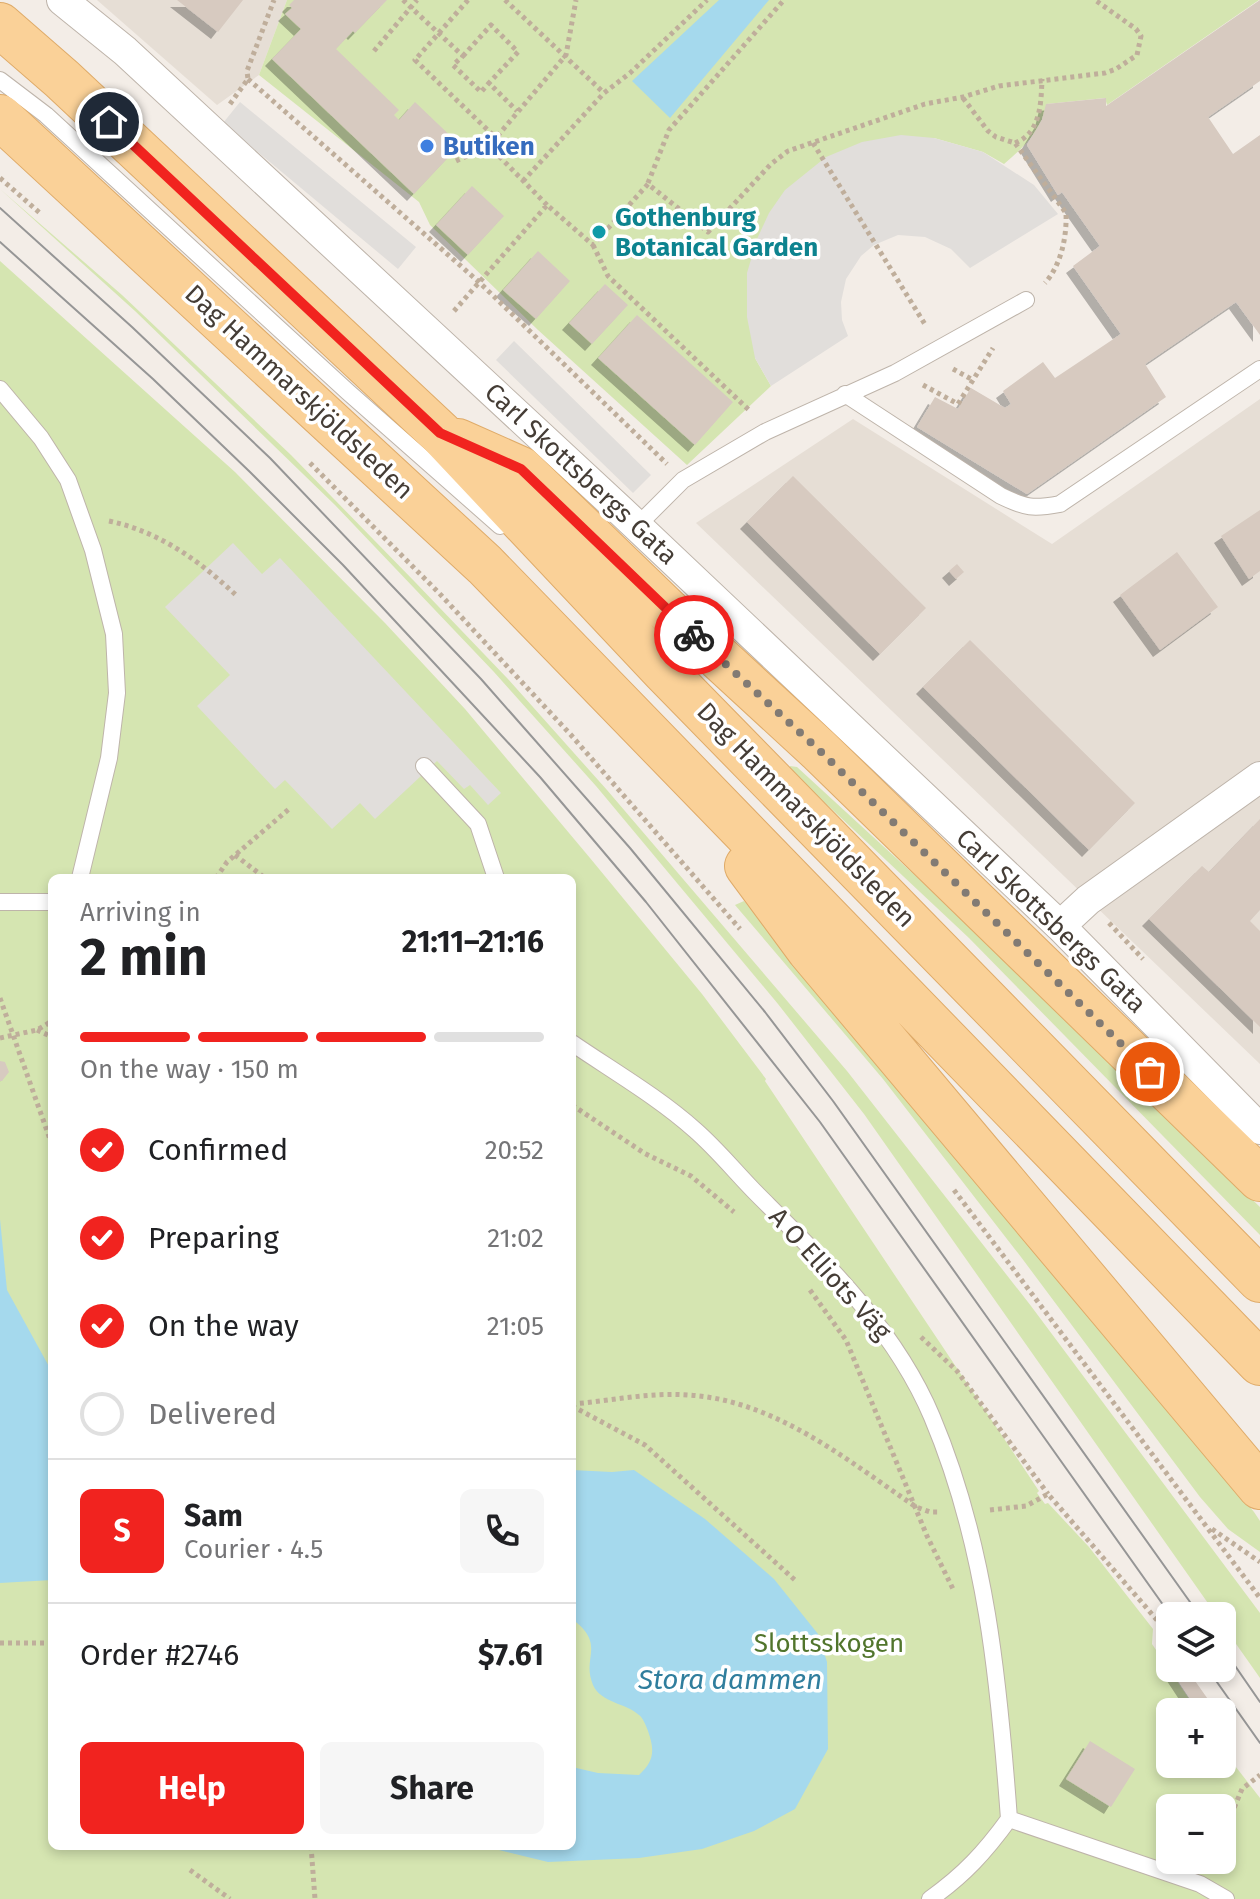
<!DOCTYPE html>
<meta charset="utf-8">
<style>
body{margin:0;font-family:"Fira Sans",sans-serif;background:#f6f6f6;color:#202124;height:100vh;display:flex;flex-direction:column;font-size:30px;white-space:nowrap}
*{box-sizing:border-box;margin:0}
p{font-size:26px;color:#757577}
.icon{flex:none;width:44px;height:44px;fill:none;stroke:currentColor;stroke-width:2;stroke-linecap:round;stroke-linejoin:round}
.map{position:relative;flex:1;overflow:hidden}
.sheet{position:absolute;left:48px;top:874px;width:528px;height:976px;display:flex;flex-direction:column;background:#fff;border-radius:12px;box-shadow:0 4px 12px #0003}
.sheet>*{flex:none}
.buttons{position:absolute;left:1156px;top:1602px;display:grid;gap:16px}
.buttons a{display:grid;place-items:center;width:80px;height:80px;border-radius:12px;background:#fff;box-shadow:0 4px 12px #0003;font-size:40px}
.pin{position:absolute;display:grid;place-items:center;width:68px;height:68px;color:#fff;margin:-34px;border:4px solid #fff;border-radius:50%;box-shadow:0 2px 8px #0007}
.courier{position:absolute;display:grid;place-items:center;width:80px;height:80px;margin:-40px;border:6px solid #f1231f;border-radius:50%;background:#fff;color:#222;box-shadow:0 2px 10px #0007}
.headline em{font-style:normal;font-weight:700}
.headline div{display:flex;flex-direction:column-reverse}
.headline{display:flex;align-items:center;justify-content:space-between;height:136px;padding:0 32px}
h1{font-size:52px;font-weight:700;line-height:60px}
.bar{display:grid;grid-template-columns:repeat(4,1fr);gap:12px 8px;align-content:center;height:96px;padding:0 32px}
.bar i{height:10px;border-radius:6px;background:#e0e0e0}
.bar .current{background:#f1231f}
.bar p{grid-column:span 4}
.line{display:flex;align-items:center;gap:20px;padding:0 32px;border-top:2px solid #e0e0e0}
.line div{flex:1}
.round{display:grid;place-items:center;flex:none;width:84px;height:84px;border-radius:12px;background:#f6f6f6}
ol{padding:0 32px;list-style:none}
li{display:flex;align-items:center;gap:24px;height:88px}
li p{margin-inline-start:auto}
li .icon{padding:8px;border-radius:50%;background:#f1231f;color:#fff;stroke-width:4}
li:last-child{color:#757577}
li i{width:44px;height:44px;border:4px solid #e0e0e0;border-radius:50%}
.action{display:flex;gap:16px;margin-top:auto;padding:16px 32px}
.action a{flex:1;height:92px;border-radius:12px;background:#f1231f;color:#fff;font-size:32px;font-weight:700;line-height:92px;text-align:center}
.action a+a{background:#f6f6f6;color:#202124}
.map>svg:first-child{display:block}
.residential{fill:#e6ded5}
.green{fill:#d5e5b1;fill-rule:evenodd}
.parking{fill:#e1dedb}
.water{fill:#a5d9ed}
.building{fill:#d7cac0;filter:url(#shadow)}
.lines{fill:none;stroke-linecap:round;stroke-linejoin:round}
.lane-casing{stroke:#beb4aa;stroke-width:18}
.street-casing{stroke:#beb4aa;stroke-width:32}
.primary-casing{stroke:#dfab69;stroke-width:46}
.path{stroke:#bfae9b;stroke-width:5;stroke-dasharray:4 4;stroke-linecap:butt}
.lane{stroke:#fff;stroke-width:16}
.street{stroke:#fff;stroke-width:30}
.primary{stroke:#fad198;stroke-width:44}
.tram{stroke:#969696;stroke-width:2}
.done{stroke:#827b74;stroke-width:8;stroke-dasharray:0 14.4}
.route{stroke:#f1231f;stroke-width:10}
.shop-dot{fill:#3f7fe0;stroke:#fff;stroke-width:3}
.culture-dot{fill:#0f9aa8;stroke:#fff;stroke-width:3}
.labels{text-anchor:middle;dominant-baseline:central;stroke-width:7;stroke-linejoin:round;paint-order:stroke}
.shop-label{font-size:26px;font-weight:bold;fill:#366cbe;stroke:#fff;text-anchor:start}
.culture-label{font-size:26px;font-weight:bold;fill:#0d838f;stroke:#fff;text-anchor:start}
.street-label{font-size:26px;fill:#453d36;stroke:#fff}
.park-label{font-size:26px;fill:#51752c;stroke:#fff}
.water-label{font-size:28px;font-style:italic;fill:#307e9d;stroke:#fff}
</style>
<div class="map">
<svg width="1260" height="1899" viewBox="0 0 1260 1899">
<defs>
<filter id="shadow"><feDropShadow dx="-7" dy="7" stdDeviation="0" flood-color="#0004"/></filter>
</defs>
<rect width="100%" height="100%" fill="#f3ede7"/>
<path class="residential" d="M97 0H287L259 75 217 105Z
M1260 399V1064L696 523 853 419 1052 544Z"/>
<path class="green" d="M287 0H1259L1107 105 1105 98 1047 104C1041 131 1024 147 1004 164L983 152 934 138 755 358 771 386 687 465 538 330 430 225 419 202 259 75Z
M0 189 122 295 291 455 415 582 507 678 607 790 847 1071 1031 1306 1260 1613V1678L1222 1624V1616H1217L864 1114 778 1004 596 786 494 672 335 505 135 311Z
M0 261 235 472 385 623 465 709 590 858 702 994 766 1079 765 1081 1039 1491 1037 1493 1045 1504 1048 1503 1089 1547 1153 1629 1152 1644 1198 1712H1170V1764H1222V1749L1260 1798V1899H0ZM52 878H572V1846H52ZM1170 1808H1222V1860H1170Z
M790 766 797 767 920 880 1260 1207V1235L969 938 789 769Z
M744 901 1064 1278 1254 1512 1260 1521V1552L1228 1529 1200 1497 1021 1257 883 1079 735 905Z"/>
<path class="parking" d="M240 102 416 247 398 269 223 123Z
M901 135 934 138 983 152 1034 185 1058 214 970 268 951 249 925 237 898 235 874 245 861 256 846 279 841 302 842 320 848 336 771 386 755 358 747 317V273L757 239 769 213 785 190 826 157 862 142Z
M514 341 651 475 633 493 496 360Z
M233 543 262 574 280 558 501 793 488 805 470 785 464 789 437 761 375 819 360 803 332 829 285 780 275 789 197 706 230 675 165 607Z"/>
<path class="water" d="M719 0H769L670 118 632 81Z
M0 1169V1219L7 1290 52 1372V1580L0 1583Z
M572 1470 612 1472 634 1470 705 1519 774 1579 818 1634 827 1662 828 1749 795 1809 754 1831 702 1849 639 1858 548 1862 483 1846H572V1767L598 1773 639 1775C654 1761 655 1751 648 1731 646 1726 643 1718 639 1715 626 1703 601 1703 593 1685 581 1657 607 1645 572 1619Z"/>
<path class="building" d="M177 0H243L218 32Z
M294 0H387L355 33 353 31 336 49 399 110 394 115 399 120 415 102 460 145 414 194 272 59 301 29 285 14 292 8 289 5Z
M1260 0V81L1208 117 1233 154 1260 135V335L1236 302 1145 364 1166 397 1027 494 917 427 935 397 958 409 971 388 1005 408 1011 404 1003 391 1043 362 1055 378 1121 334 1073 266 1100 246 1062 192 1058 195 1027 145 1042 120 1046 104 1106 98V106Z
M472 186 504 216 468 255 436 225Z
M538 251 570 281 536 319 503 290Z
M605 284 628 305 592 344 569 323Z
M637 315 733 402 695 445 598 358Z
M793 476 926 608 880 654 747 522Z
M1260 510V571L1249 579 1221 536Z
M1177 552 1218 607 1160 650 1120 595Z
M957 564 964 572 956 579 949 571Z
M970 640 1135 803 1089 850 923 687Z
M1260 819V910L1250 921 1260 931V1027L1149 919 1202 866 1209 872Z
M0 1061 5 1062 9 1072 2 1081H0Z
M1170 1668H1186L1212 1705 1199 1712Z
M1090 1741 1135 1769 1111 1807 1066 1779Z"/>
<g class="lines">
<g class="lane-casing">
<path id="lane" d="M0 80 46 115 348 392 500 526
M0 389 41 438 68 480 93 550 114 634 117 693 109 758 80 878
M845 394 1001 496C1026 508 1033 509 1060 504L1260 369
M637 526 683 480 765 432 895 373 1026 300
M424 766 478 824 496 878
M0 902H52
M572 1043C613 1071 658 1097 695 1130 718 1150 737 1174 758 1195 825 1262 895 1329 932 1417 986 1545 999 1681 1009 1819
M1009 1819 1200 1884 1226 1899
M930 1899C964 1875 985 1852 1009 1819"/>
</g>
<g class="street-casing">
<path id="street" d="M62 0 125 51 621 511 1060 926 1260 1129
M1060 926 1088 900 1260 777"/>
</g>
<g class="primary-casing">
<path id="primary" d="M0 25 62 79 440 433 664 671 1260 1280
M0 117 485 565 1260 1363
M458 441 521 469 668 611 819 750 1260 1179
M747 866 809 950 1260 1487"/>
</g>
<path class="path" d="M403 0 463 56 453 65 481 92 489 83 517 111
M468 0 415 60 496 138
M505 0 604 93
M374 51 417 0
M463 56 491 25 518 52 489 83
M248 79 479 282 667 464
M963 98 988 131 996 137 1015 143 1066 213C1067 237 1061 265 1045 283
M230 104 248 79 247 71 274 0
M813 143 926 326
M1015 143C1041 133 1041 103 1042 79
M456 161 489 146
M0 178 41 214
M523 181 604 93 630 73 707 0
M648 183 669 130 784 0
M547 205 489 146 566 55 576 0
M593 245 608 276 750 411
M454 311 547 205 593 245 648 184 708 232 771 164 788 151 925 104 963 97 999 86 1105 73 1116 69 1137 55 1141 36 1136 29 1095 0
M953 369 973 380
M923 385 958 404 993 348
M310 463 439 593 571 735 740 929
M109 521C161 532 201 562 238 597
M235 855 265 878
M216 878 227 862 289 809
M1109 923 1143 959
M0 998 52 1145
M37 1030 52 1037
M0 1038 37 1030 52 1021
M572 1105 644 1153 691 1176 734 1212
M954 1190 1260 1598
M810 1290 846 1340 927 1536 954 1591
M921 1337 957 1371 1048 1494
M572 1404C610 1401 650 1392 688 1395 775 1400 847 1460 916 1507L930 1512H940
M572 1406 645 1445 796 1581
M990 1510 1026 1506 1048 1494 1157 1620
M1212 1529 1260 1562
M0 1643H52
M1222 1837 1242 1789 1260 1775
M311 1846 315 1899
M190 1870 230 1899"/>
<use href="#lane" class="lane"/>
<use href="#street" class="street"/>
<use href="#primary" class="primary"/>
<path class="tram" d="M0 208 132 327 270 458 481 679 630 848 765 1012 833 1101 1200 1616
M0 242 153 379 250 472 343 565 540 777 646 902 820 1122 1171 1616
M1222 1647 1260 1702
M1207 1668 1260 1743"/>
</g>
<g class="lines">
<path class="done" d="M694 635 819 750 1150 1072"/>
<path class="route" d="M109 122 440 433 521 469 694 635"/>
</g>
<circle class="shop-dot" cx="427" cy="146" r="8"/>
<circle class="culture-dot" cx="599" cy="232" r="8"/>
<g class="labels">
<g class="shop-label">
<text x="443" y="146">Butiken</text>
</g>
<g class="culture-label">
<text x="615" y="217">Gothenburg<tspan x="615" dy="30">Botanical Garden</tspan></text>
</g>
<g class="street-label">
<text transform="translate(299 392) rotate(43)">Dag Hammarskjöldsleden</text>
<text transform="translate(581 474) rotate(43)">Carl Skottsbergs Gata</text>
<text transform="translate(806 815) rotate(46)">Dag Hammarskjöldsleden</text>
<text transform="translate(1051 921) rotate(44)">Carl Skottsbergs Gata</text>
<text transform="translate(830 1274) rotate(48)">A O Elliots Väg</text>
</g>
<g class="park-label">
<text x="829" y="1643">Slottsskogen</text>
</g>
<g class="water-label">
<text x="730" y="1679">Stora dammen</text>
</g>
</g>
</svg>
<div class="buttons">
<a><svg class="icon" aria-label="layers" viewBox="0 0 24 24"><path d="M12 4l9 5-9 5-9-5zM3 14l9 5 9-5"/></svg></a>
<a>+</a>
<a>−</a>
</div>
<div class="pin" style="left:1150px;top:1072px;background:#ea580c"><svg class="icon" aria-label="bag" viewBox="0 0 24 24"><path d="M5 8h14l-1 12H6zM9 8a3 3 0 0 1 6 0"/></svg></div>
<div class="pin" style="left:109px;top:122px;background:#1f2937"><svg class="icon" aria-label="home" viewBox="0 0 24 24"><path d="M3 11l9-7 9 7M6 9v11h12V9"/></svg></div>
<div class="courier" style="left:694px;top:635px"><svg class="icon" aria-label="bike" viewBox="0 0 24 24"><circle cx="6" cy="16" r="4"/><circle cx="18" cy="16" r="4"/><path d="M6 16l4-8h5l3 8M10 8l3 8H6M13 5h3"/></svg></div>
<section class="sheet">
<div class="headline"><div><h1>2 min</h1><p>Arriving in</p></div><em>21:11–21:16</em></div>
<div class="bar"><i class="current"></i><i class="current"></i><i class="current"></i><i></i><p>On the way · 150 m</p></div>
<ol>
<li><svg class="icon" aria-label="check" viewBox="0 0 24 24"><path d="M5 12l5 5 9-10"/></svg>Confirmed<p>20:52</p></li>
<li><svg class="icon" aria-label="check" viewBox="0 0 24 24"><path d="M5 12l5 5 9-10"/></svg>Preparing<p>21:02</p></li>
<li><svg class="icon" aria-label="check" viewBox="0 0 24 24"><path d="M5 12l5 5 9-10"/></svg>On the way<p>21:05</p></li>
<li><i></i>Delivered</li>
</ol>
<div class="line" style="height:144px"><b class="round" style="background:#f1231f;color:#fff">S</b><div><b>Sam</b><p>Courier · 4.5</p></div><a class="round"><svg class="icon" aria-label="phone" viewBox="0 0 24 24"><path d="M5 4h4l2 5-3 2q2 4 5 5l2-3 5 2v4C11 20 4 13 5 4z"/></svg></a></div>
<div class="line" style="height:104px"><div>Order #2746</div><b>$7.61</b></div>
<div class="action"><a>Help</a><a>Share</a></div>
</section>
</div>
